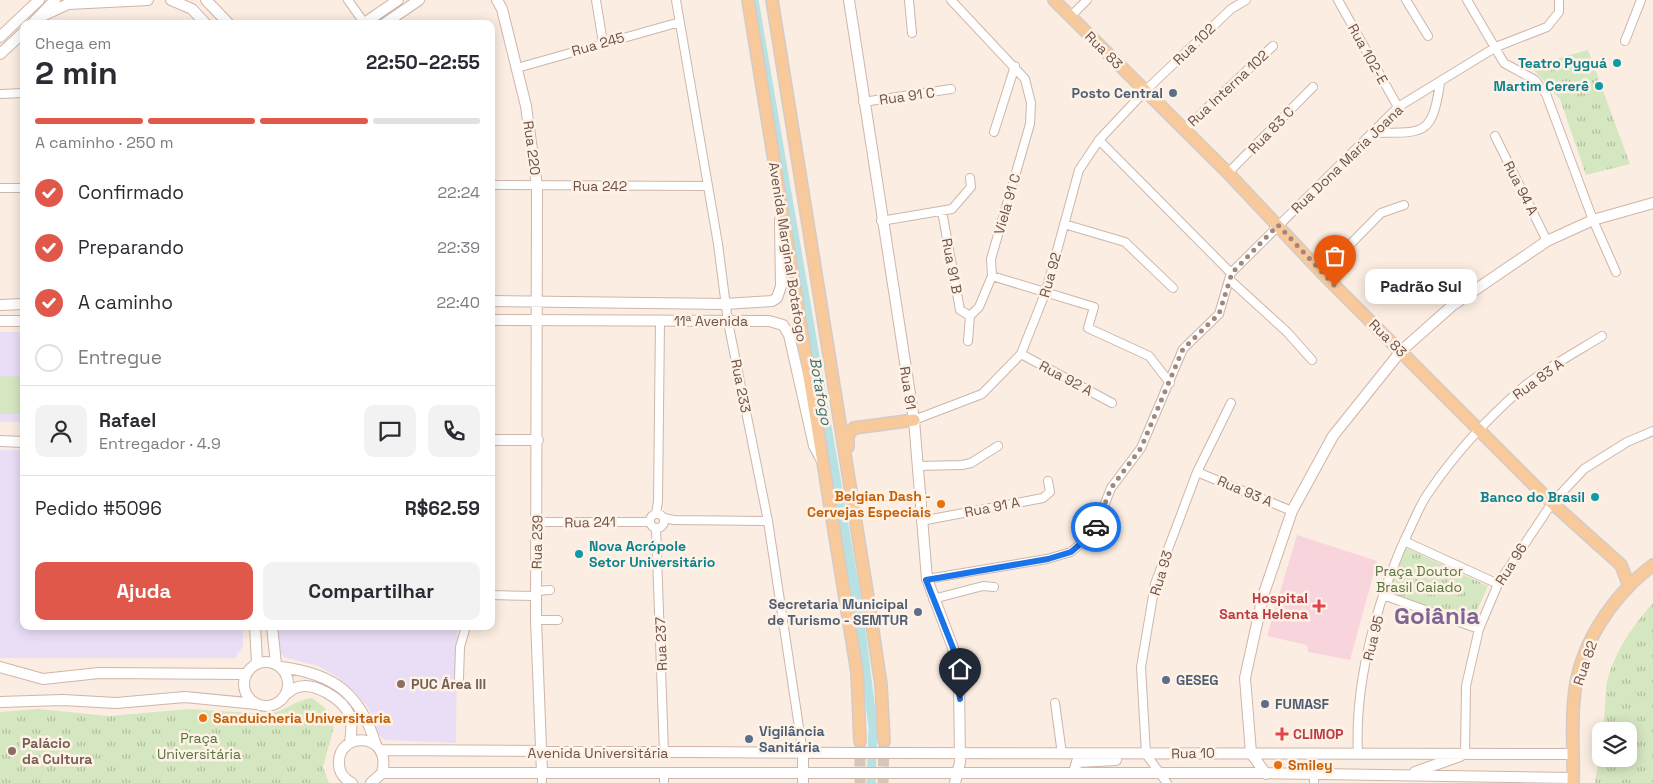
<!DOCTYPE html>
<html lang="pt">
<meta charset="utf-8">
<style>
body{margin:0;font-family:"Space Grotesk",sans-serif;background:#f2f2f3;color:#2b2b33;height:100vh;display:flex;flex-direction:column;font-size:19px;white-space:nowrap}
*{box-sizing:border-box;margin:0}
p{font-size:16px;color:#7c7c81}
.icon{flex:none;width:28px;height:28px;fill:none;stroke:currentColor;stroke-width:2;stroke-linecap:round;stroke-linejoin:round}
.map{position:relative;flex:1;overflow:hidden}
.drawer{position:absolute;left:20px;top:20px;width:475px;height:610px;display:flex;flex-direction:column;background:#fff;border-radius:10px;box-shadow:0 2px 12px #0003}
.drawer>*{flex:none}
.tools{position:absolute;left:1592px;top:722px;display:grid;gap:10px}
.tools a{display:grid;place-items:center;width:45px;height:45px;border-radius:10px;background:#fff;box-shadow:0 2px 12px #0003;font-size:25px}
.pin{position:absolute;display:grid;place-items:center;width:42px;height:42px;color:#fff;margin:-51px -21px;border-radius:50% 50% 50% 0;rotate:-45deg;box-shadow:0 0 5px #0007}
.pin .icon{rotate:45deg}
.courier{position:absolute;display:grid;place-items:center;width:50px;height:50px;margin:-25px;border:4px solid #1a73e8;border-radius:50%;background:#fff;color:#222;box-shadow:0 1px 6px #0007}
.bubble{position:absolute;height:35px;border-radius:10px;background:#fff;box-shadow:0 2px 12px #0003;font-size:16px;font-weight:700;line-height:35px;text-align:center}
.headline em{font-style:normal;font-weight:700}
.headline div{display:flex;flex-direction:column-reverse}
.headline{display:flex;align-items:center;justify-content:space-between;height:85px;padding:0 15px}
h1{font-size:32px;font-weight:700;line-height:38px}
.bar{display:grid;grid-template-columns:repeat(4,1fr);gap:8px 5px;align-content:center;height:60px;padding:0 15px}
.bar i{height:6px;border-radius:4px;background:#e1e1e2}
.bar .current{background:#e0584a}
.bar p{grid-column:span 4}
.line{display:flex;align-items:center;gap:12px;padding:0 15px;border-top:1px solid #e1e1e2}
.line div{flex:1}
.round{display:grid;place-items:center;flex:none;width:52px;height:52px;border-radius:10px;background:#f2f2f3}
ol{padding:0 15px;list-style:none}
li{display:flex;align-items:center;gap:15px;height:55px}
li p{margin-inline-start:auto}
li .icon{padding:5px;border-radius:50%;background:#e0584a;color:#fff;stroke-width:4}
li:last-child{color:#7c7c81}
li i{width:28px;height:28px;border:2px solid #e1e1e2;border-radius:50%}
.button{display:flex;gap:10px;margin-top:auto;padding:10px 15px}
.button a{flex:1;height:58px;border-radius:10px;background:#e0584a;color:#fff;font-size:20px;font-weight:700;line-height:58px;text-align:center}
.button a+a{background:#f2f2f3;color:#2b2b33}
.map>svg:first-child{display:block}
.education{fill:#eadef7}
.medical{fill:#f8d4dd}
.park{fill:url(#park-tufts)}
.pitch{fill:#d5e7c0}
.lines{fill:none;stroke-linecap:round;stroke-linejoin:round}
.canal{stroke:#b6e2e3;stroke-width:9}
.primary-tunnel{stroke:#d8c6bb;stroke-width:11;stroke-dasharray:11 5.5;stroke-linecap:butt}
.street-casing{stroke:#cdb6ab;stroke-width:10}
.secondary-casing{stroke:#d0b5a8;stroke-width:12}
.primary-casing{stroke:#d4cbc8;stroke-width:14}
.street{stroke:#fff;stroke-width:8}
.secondary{stroke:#fff;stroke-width:10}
.primary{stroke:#f7c99b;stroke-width:11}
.secondary-bridge-casing{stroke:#d0b5a8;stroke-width:12;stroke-linecap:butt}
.secondary-bridge{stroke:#fff;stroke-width:10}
.done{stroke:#a1887e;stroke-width:5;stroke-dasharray:0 9}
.route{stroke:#1a73e8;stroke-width:6}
.culture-dot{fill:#0f9aa8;stroke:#fef2e6;stroke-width:2}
.service-dot{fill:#5c6f8a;stroke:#fef2e6;stroke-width:2}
.food-dot{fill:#e8710a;stroke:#fef2e6;stroke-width:2}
.health-dot{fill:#e0444e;stroke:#fef2e6;stroke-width:2}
.education-dot{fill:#8d6e63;stroke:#fef2e6;stroke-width:2}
.labels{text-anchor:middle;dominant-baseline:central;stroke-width:5;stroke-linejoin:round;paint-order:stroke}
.street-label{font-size:14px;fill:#705249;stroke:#fef2e6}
.culture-label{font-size:14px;font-weight:bold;fill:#0d838f;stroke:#fef2e6;text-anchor:end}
.service-label{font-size:14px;font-weight:bold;fill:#4e5e75;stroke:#fef2e6;text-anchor:start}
.food-label{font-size:14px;font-weight:bold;fill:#c56008;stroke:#fef2e6;text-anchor:start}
.park-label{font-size:14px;fill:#587642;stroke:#fef2e6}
.health-label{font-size:14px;font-weight:bold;fill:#be3a42;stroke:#fef2e6;text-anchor:end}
.education-label{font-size:14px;font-weight:bold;fill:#785e54;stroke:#fef2e6;text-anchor:start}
.water-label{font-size:15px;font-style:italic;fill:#3e7376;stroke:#fef2e6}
.town-label{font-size:24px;font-weight:bold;fill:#7e6594;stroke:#fef2e6}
</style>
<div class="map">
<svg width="1653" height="783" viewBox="0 0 1653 783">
<defs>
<pattern id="park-tufts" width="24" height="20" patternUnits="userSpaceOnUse" patternTransform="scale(1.25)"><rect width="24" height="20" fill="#d5e7c0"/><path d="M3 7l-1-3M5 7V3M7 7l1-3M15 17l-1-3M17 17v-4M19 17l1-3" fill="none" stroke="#b1be9e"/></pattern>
</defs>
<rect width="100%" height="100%" fill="#fbede1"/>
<path class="education" d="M0 332H24V422H0Z
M0 450H24V626H243V646L235 658H0Z
M278 626H457L456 743 385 740 378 734 369 709 355 692 336 676 318 666 284 657 278 650Z"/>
<path class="medical" d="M1297 535 1377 561 1350 660 1308 652 1307 645 1267 636Z"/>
<path class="park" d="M1588 50 1630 164 1586 175 1560 99 1530 66Z
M1406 548 1488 586 1472 621 1388 594Z
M1653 603V783H1595L1601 744V759H1629V731H1603C1605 717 1605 702 1606 688 1610 658 1633 625 1653 603Z
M312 698 325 708 334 727 323 767 329 783H0V712L38 709 109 716 190 709 267 714C283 713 294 700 312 698Z"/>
<path class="pitch" d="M0 376 24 377V414H0Z"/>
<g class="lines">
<path class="canal" d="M754 0 859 613 873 728 871 783"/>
<path class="primary-tunnel" d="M860 783V743
M883 783 884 742"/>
<g class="street-casing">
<path id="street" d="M348 0 365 24
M596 0 603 43
M676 0 718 244 728 322 768 521 803 754
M909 0 912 33
M951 0 1025 79 1031 103 1030 124 991 259 992 276 979 307 970 316 968 341
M1338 0 1398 107
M1406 0 1428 36
M1467 0 1504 63 1535 80 1546 94 1593 220 1616 272
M1071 16 1087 0
M1625 41 1641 0
M517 68 680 22
M0 94 24 93
M863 102 951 89
M1184 130 1273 46
M994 132 1015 66
M1372 133C1423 132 1432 138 1440 83
M1495 136 1547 241
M1099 140 1231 273
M1228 173 1313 87
M491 185 708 186
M0 188H24
M942 211 960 310 970 316
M881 221 952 209 971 187 970 178
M1064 224 1125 242 1173 288
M1322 273 1381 213 1404 205
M992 276 1094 307 1088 328 1149 356 1170 383
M1230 280 1287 332 1312 360
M1021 354 1112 403
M914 420 982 394 1021 354 1046 291 1079 170 1099 140 1145 91 1231 9 1246 0
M917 466 962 465 971 463 998 446
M1197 472 1292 511
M656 514 658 501 660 321
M650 521a7 7 0 1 1 14 0a7 7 0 1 1-14 0Z
M664 518 674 520 768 521
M921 521 1043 498 1050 492 1048 481
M538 522H650
M656 528 664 753
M1404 541 1498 584
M927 579 1047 559 1071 552 1094 532 1111 488 1141 448 1183 349 1219 314 1231 273 1398 107 1496 47 1547 27 1559 12V0
M536 591 550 590
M491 595 536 596
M1383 595 1479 629
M933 599 983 586 994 587
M536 620H558
M459 678 460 647 466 626
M1055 703 1062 754
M1358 753C1354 678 1380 589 1413 522 1418 512 1422 501 1429 492 1454 455 1486 420 1520 390 1544 369 1575 353 1602 336
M1465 754 1466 686 1479 629 1498 584 1552 503 1584 469 1627 442 1653 431
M664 773V783
M1314 774V783
M542 783V773
M1167 783 1146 754 1141 667 1155 584 1197 472 1231 403"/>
</g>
<g class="secondary-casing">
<path id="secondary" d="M171 0 192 9 206 24
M206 0 229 24
M497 0 502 9 526 106 537 186 536 620 542 773
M849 0 914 420 927 579 953 648 959 682 960 762 955 783
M38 18 68 4 148 0
M32 24 55 0
M363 24 398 0
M384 24 419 0
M0 37 39 0
M0 54 24 32
M491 301 725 304 772 301 777 298 781 286 780 220
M0 305 24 304
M491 320 769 321 783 325 789 335 814 446 821 459
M0 321H24
M491 440H538
M0 441 24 442
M255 626 257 663
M272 626 276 664
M244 684a22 22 0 1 1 44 0a22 22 0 1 1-44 0Z
M0 667 43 679 99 673 245 674
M281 667C334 674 360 693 376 745
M285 695C288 693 291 690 295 688 313 680 343 699 350 716 353 725 351 734 350 743
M0 702 63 700 116 703 185 697 257 704
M381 750 855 753
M890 753 1572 754
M1415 772 1460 756
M382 773H854
M889 773H1261L1573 778
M1077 773 1075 769 1077 762 1116 760
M1266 774 1251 753 1245 678 1263 596 1292 511 1333 436 1401 351 1453 305 1547 241 1593 220 1653 203
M352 783C344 779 339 772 339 764 337 730 393 732 382 773L371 783
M803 783V754"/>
</g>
<g class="primary-casing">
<path id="primary" d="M748 0 857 672 860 741
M772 0 869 604 881 685 884 741
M1054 0 1228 173 1322 273 1552 503 1621 565 1629 586
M848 447V435L854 428 914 420
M1573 783C1574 755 1571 727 1574 699 1578 646 1612 596 1653 565"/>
</g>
<use href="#street" class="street"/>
<use href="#secondary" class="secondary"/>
<use href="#primary" class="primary"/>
<g class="secondary-bridge-casing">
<path id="secondary-bridge" d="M855 753H890
M854 773H889"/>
</g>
<use href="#secondary-bridge" class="secondary-bridge"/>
</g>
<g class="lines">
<path class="done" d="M1096 527 1111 488 1141 448 1183 349 1219 314 1232 273 1278 225 1335 286"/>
<path class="route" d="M960 699 953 648 926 580 1048 559 1071 552 1094 532 1096 527"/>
</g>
<g class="culture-dot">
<circle cx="1617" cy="63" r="5"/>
<circle cx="1599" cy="86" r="5"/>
<circle cx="1595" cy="497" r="5"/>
<circle cx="579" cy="554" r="5"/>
</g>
<g class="service-dot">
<circle cx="1173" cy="93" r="5"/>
<circle cx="918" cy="612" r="5"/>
<circle cx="1166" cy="680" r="5"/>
<circle cx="1265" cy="704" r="5"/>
<circle cx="749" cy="739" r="5"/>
</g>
<g class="food-dot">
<circle cx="941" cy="504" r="5"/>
<circle cx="203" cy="718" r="5"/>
<circle cx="1278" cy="765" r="5"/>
</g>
<g class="health-dot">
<path d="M1316.5 598.5h5v5h5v5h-5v5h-5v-5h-5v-5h5z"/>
<path d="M1279.5 726.5h5v5h5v5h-5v5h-5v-5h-5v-5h5z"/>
</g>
<g class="education-dot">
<circle cx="401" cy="684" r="5"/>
<circle cx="12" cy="751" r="5"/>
</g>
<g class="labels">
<g class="street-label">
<text transform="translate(598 44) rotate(-16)">Rua 245</text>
<text transform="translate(1194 44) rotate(-44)">Rua 102</text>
<text transform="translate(1104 50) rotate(45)">Rua 83</text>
<text transform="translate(1368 54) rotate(61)">Rua 102-E</text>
<text transform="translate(1228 88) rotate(-43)">Rua Interna 102</text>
<text transform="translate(907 96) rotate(-8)">Rua 91 C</text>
<text transform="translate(1271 130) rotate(-46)">Rua 83 C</text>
<text transform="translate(532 148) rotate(82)">Rua 220</text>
<text transform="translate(1347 159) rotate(-44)">Rua Dona Maria Joana</text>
<text x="600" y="186">Rua 242</text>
<text transform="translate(1521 188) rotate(63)">Rua 94 A</text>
<text transform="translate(1007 204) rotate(-74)">Viela 91 C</text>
<text transform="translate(788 252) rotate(81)">Avenida Marginal Botafogo</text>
<text transform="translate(952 266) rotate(79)">Rua 91 B</text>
<text transform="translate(1050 275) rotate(-74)">Rua 92</text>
<text x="711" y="321">11ª Avenida</text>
<text transform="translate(1388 338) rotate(45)">Rua 83</text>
<text transform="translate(1066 378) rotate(28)">Rua 92 A</text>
<text transform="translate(1538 379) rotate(-36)">Rua 83 A</text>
<text transform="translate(741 386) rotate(79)">Rua 233</text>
<text transform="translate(908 388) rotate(81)">Rua 91</text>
<text transform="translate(1245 491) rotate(23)">Rua 93 A</text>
<text transform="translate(992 507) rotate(-11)">Rua 91 A</text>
<text transform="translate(590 522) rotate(-1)">Rua 241</text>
<text transform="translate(537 542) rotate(-89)">Rua 239</text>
<text transform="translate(1511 564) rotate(-58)">Rua 96</text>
<text transform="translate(1161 573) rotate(-73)">Rua 93</text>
<text transform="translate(1373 638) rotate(-76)">Rua 95</text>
<text transform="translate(661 644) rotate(-92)">Rua 237</text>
<text transform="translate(1585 663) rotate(-71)">Rua 82</text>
<text x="598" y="753">Avenida Universitária</text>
<text transform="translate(1193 753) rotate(-1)">Rua 10</text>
</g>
<g class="culture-label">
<text x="1607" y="63">Teatro Pyguá</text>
<text x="1589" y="86">Martim Cererê</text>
<text x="1585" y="497">Banco do Brasil</text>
<text x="589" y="546" text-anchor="start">Nova Acrópole<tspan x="589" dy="16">Setor Universitário</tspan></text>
</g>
<g class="service-label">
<text x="1163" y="93" text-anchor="end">Posto Central</text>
<text x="908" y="604" text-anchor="end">Secretaria Municipal<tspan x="908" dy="16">de Turismo - SEMTUR</tspan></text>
<text x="1176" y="680">GESEG</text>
<text x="1275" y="704">FUMASF</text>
<text x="759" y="731">Vigilância<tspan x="759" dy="16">Sanitária</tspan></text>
</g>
<g class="food-label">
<text x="931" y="496" text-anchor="end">Belgian Dash -<tspan x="931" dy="16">Cervejas Especiais</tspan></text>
<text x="213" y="718">Sanduicheria Universitaria</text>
<text x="1288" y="765">Smiley</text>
</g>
<g class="park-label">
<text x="1419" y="571">Praça Doutor<tspan x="1419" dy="16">Brasil Caiado</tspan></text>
<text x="199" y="738">Praça<tspan x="199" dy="16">Universitária</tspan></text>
</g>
<g class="health-label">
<text x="1308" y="598">Hospital<tspan x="1308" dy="16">Santa Helena</tspan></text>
<text x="1293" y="734" text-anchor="start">CLIMOP</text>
</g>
<g class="education-label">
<text x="411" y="684">PUC Área III</text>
<text x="22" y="743">Palácio<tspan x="22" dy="16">da Cultura</tspan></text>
</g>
<g class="water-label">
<text transform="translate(821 391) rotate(80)">Botafogo</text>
</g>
<g class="town-label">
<text x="1437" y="615">Goiânia</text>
</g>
</g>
</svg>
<div class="tools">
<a><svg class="icon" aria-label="layers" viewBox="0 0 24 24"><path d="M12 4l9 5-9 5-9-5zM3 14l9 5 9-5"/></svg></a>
</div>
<div class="pin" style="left:1335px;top:286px;background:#ea580c"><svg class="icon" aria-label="bag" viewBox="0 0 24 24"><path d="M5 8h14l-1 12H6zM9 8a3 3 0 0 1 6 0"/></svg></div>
<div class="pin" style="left:960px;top:699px;background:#1f2937"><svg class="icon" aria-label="home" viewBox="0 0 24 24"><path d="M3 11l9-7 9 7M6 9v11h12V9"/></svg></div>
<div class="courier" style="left:1096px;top:527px"><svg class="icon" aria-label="car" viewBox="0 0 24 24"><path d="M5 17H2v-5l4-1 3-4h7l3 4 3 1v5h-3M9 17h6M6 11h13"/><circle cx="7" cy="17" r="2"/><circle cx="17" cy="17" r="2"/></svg></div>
<div class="bubble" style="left:1365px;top:269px;width:112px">Padrão Sul</div>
<section class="drawer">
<div class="headline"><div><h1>2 min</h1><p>Chega em</p></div><em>22:50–22:55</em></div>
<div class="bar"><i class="current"></i><i class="current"></i><i class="current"></i><i></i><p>A caminho · 250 m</p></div>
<ol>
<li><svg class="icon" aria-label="check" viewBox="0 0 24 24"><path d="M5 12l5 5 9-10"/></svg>Confirmado<p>22:24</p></li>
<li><svg class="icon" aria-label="check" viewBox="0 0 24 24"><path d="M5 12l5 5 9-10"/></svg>Preparando<p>22:39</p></li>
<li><svg class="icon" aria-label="check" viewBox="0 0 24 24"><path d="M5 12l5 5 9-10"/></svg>A caminho<p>22:40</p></li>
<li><i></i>Entregue</li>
</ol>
<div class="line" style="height:90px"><a class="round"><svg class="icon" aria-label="person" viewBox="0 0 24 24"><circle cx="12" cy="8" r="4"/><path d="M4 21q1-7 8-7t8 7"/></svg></a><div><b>Rafael</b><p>Entregador · 4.9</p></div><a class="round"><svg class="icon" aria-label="chat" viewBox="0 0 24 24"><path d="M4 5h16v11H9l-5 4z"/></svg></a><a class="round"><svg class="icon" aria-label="phone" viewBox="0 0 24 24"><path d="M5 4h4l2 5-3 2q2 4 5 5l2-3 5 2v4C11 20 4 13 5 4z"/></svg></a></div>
<div class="line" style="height:65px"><div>Pedido #5096</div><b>R$62.59</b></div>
<div class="button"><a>Ajuda</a><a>Compartilhar</a></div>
</section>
</div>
